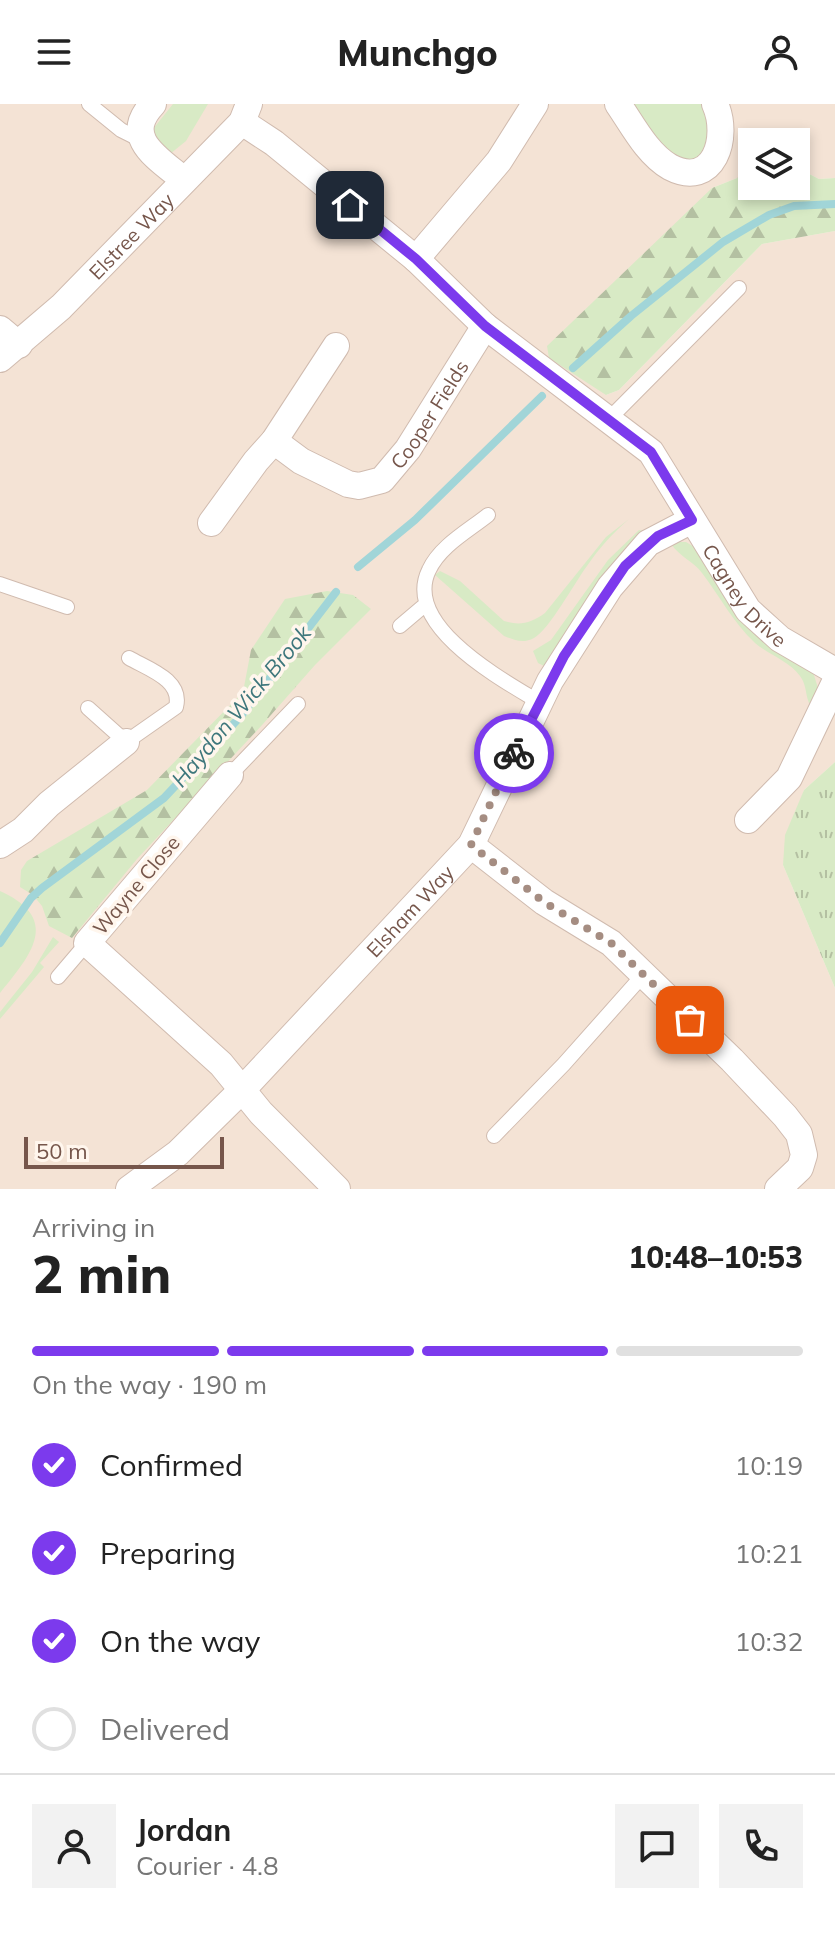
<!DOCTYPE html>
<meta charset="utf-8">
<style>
body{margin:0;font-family:Mulish,sans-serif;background:#f2f2f2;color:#222;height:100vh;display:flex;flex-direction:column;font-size:30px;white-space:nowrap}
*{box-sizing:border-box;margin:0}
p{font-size:26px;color:#767676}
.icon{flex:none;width:44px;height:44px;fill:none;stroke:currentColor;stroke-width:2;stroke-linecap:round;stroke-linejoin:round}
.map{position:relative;height:1085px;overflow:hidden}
.panel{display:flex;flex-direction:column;background:#fff;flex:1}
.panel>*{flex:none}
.fabs{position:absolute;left:738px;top:24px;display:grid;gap:16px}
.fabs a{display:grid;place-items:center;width:72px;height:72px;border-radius:0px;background:#fff;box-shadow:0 4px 12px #0003;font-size:40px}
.scale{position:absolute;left:24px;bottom:20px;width:200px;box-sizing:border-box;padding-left:8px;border:4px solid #76564b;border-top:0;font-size:22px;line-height:28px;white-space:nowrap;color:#76564b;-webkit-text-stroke:6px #fff6ed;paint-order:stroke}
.pin{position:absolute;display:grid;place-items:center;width:68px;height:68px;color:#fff;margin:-34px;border-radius:16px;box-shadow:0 4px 12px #0006}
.courier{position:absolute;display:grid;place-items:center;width:80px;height:80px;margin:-40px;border:6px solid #7c3aed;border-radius:50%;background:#fff;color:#222;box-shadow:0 2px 10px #0007}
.summary em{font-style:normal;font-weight:800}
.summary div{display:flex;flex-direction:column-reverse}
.summary{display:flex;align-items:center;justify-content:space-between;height:136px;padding:0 32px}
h1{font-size:52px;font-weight:800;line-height:60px}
.bar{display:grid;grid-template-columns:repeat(4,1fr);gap:12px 8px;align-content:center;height:96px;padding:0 32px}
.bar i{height:10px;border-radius:6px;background:#e0e0e0}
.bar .active{background:#7c3aed}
.bar p{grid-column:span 4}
.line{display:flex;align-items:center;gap:20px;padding:0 32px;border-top:2px solid #e0e0e0}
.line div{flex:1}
.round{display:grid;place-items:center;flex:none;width:84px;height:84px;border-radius:0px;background:#f2f2f2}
ol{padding:0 32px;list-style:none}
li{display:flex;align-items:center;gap:24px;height:88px}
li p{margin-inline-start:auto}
li .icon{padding:8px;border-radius:50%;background:#7c3aed;color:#fff;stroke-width:4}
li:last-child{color:#767676}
li i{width:44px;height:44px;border:4px solid #e0e0e0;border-radius:50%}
header{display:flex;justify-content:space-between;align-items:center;height:104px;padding:0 32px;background:#fff;font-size:36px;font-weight:800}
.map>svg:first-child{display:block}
.residential{fill:#f4e3d5}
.grass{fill:#d8eac5}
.forest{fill:url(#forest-firs)}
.park{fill:url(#park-tufts)}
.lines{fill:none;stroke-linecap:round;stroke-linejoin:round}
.stream{stroke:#a1d5d8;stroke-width:8}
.lane-casing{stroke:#d0bbaf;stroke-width:16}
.street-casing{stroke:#d0bbaf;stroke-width:28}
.lane{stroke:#fff;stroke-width:14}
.street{stroke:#fff;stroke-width:26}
.done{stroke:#a58d82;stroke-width:8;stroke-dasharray:0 14.4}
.route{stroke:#7c3aed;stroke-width:10}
.labels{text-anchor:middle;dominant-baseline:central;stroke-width:7;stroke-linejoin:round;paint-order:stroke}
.street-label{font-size:20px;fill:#76564b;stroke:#fff6ed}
.water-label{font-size:22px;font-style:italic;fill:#3e777c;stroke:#fff6ed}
</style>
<header><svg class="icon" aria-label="menu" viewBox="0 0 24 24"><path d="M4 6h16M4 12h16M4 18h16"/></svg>Munchgo<svg class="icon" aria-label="person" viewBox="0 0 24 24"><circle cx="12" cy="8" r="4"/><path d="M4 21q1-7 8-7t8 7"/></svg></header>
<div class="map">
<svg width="835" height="1085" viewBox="0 0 835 1085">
<defs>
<pattern id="forest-firs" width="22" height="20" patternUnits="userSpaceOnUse" patternTransform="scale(2)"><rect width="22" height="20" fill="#d8eac5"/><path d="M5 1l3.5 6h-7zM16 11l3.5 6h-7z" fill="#b4c0a2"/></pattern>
<pattern id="park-tufts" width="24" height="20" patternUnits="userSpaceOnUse" patternTransform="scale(2)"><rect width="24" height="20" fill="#d8eac5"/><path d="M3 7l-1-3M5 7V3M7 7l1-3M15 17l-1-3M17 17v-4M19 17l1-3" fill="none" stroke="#b4c0a2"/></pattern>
</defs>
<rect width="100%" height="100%" fill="#fcf2e7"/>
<path class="residential" d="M0 0H835V74L819 75 796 63V38H752V68L712 84 606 291 619 286 762 140 835 127V658L804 686 783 761 835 884V1085H0Z"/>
<path class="grass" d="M173 0H208L186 37 170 50 157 38 153 25Z
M629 0H708L709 51 687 59 666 45Z
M629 415C613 429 599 444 587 462 575 478 549 526 534 534 523 540 514 536 504 532L435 471 440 467 460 477 504 517C520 522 531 519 545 509L606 433Z
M639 426 644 427 601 475 544 562 538 559 533 547 551 536 608 456Z
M675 438H686L696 444 730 499 813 568 818 584 810 601C805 592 807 581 800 572 789 557 769 551 755 539 732 517 721 494 702 469 693 457 680 453 671 440Z
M0 787C62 815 31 851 0 889Z
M53 833 59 838 40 859 44 863 0 915V908L32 868Z"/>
<path class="forest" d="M796 63 819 75 835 74V127L762 140 619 286 606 291 549 254 547 242 712 84 752 68V82H796Z
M327 487 353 491 371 505 315 561 263 620 137 755 72 834 49 822 42 802 33 791 20 783 21 766 27 757 147 686 189 643 243 588 251 546 285 495Z"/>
<path class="park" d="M835 658V884L783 761 785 731 804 686Z"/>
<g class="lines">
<path class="stream" d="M573 264 631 212 723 138 769 111 794 102 835 100
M358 463 415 416 542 292
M0 839 31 794 42 784 164 694 240 613 336 488"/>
<g class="lane-casing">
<path id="lane" d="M89 0 121 26 143 37
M609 315 739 184
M488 411C468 427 440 442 429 466 402 521 501 575 539 598
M0 480 67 503
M400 522 426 500
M88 604 126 638 176 603C183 576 148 565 129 554
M230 671 298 600
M58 873 87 839
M494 1032 564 960 644 870"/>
</g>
<g class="street-casing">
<g id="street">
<path d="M153 0C121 34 158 54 184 76"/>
<path d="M618 0C632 20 647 50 670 63 714 86 730 33 715 0"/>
<path id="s1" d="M242 18 274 39 416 155 485 222 651 348 748 506 780 535 835 567"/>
<path d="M416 155 499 57 535 0"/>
<path d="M0 225 19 241"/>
<path id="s2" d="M0 255 61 203 242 18 249 0"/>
<path id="s3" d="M274 337 301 357 348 380 359 382 382 376 408 345 485 222"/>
<path d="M211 419 256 357 274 337 336 242"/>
<path d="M230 671 87 839 221 960 261 1009 337 1085"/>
<path d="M748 716 789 674 835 578"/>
<path d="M0 741 23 726 49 700 126 638"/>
<path d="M471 741 544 798 611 839 732 956 785 1012 799 1030 804 1051 800 1064 778 1085"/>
<path id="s4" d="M129 1085 178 1049 242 986 471 741 550 577 610 483 648 439 692 416"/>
</g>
</g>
<use href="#lane" class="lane"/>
<use href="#street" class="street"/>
</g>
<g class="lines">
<path class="done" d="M514 649 471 741 544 798 611 839 690 916"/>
<path class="route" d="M350 101 416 155 485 222 651 348 692 416 658 432 625 462 564 552 514 649"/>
</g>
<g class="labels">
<g class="street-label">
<text stroke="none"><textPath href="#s2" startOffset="180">Elstree Way</textPath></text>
<text stroke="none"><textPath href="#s3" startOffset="202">Cooper Fields</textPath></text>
<text stroke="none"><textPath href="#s1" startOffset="698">Cagney Drive</textPath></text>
<text transform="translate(136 781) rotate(-50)">Wayne Close</text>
<text stroke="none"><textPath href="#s4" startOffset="396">Elsham Way</textPath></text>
</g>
<g class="water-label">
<text transform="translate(241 602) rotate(-50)">Haydon Wick Brook</text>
</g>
</g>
</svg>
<div class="fabs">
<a><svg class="icon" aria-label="layers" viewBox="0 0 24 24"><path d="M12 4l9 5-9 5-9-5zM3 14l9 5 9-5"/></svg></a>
</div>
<div class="scale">50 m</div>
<div class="pin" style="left:690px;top:916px;background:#ea580c"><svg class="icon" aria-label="bag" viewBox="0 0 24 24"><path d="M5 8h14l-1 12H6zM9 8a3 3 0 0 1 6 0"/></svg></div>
<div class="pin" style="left:350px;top:101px;background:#1f2937"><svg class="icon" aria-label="home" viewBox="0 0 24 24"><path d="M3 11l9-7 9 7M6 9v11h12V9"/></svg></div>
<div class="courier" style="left:514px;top:649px"><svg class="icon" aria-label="bike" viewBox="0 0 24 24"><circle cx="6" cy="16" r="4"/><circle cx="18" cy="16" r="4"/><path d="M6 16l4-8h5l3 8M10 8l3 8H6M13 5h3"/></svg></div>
</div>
<section class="panel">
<div class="summary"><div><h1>2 min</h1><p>Arriving in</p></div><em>10:48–10:53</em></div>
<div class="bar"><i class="active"></i><i class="active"></i><i class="active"></i><i></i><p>On the way · 190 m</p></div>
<ol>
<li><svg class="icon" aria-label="check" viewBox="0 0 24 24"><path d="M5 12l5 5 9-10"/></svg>Confirmed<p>10:19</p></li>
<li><svg class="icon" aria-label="check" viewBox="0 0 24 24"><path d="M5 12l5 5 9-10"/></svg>Preparing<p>10:21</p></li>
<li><svg class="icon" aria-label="check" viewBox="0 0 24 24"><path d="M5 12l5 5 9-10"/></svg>On the way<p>10:32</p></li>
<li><i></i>Delivered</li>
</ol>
<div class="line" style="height:144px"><a class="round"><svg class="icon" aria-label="person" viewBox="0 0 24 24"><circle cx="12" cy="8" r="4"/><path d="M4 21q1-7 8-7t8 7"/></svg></a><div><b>Jordan</b><p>Courier · 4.8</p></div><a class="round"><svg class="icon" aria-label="chat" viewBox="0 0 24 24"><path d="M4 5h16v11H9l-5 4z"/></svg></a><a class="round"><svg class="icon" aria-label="phone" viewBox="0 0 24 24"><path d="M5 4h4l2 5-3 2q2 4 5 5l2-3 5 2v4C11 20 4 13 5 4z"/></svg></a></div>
</section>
